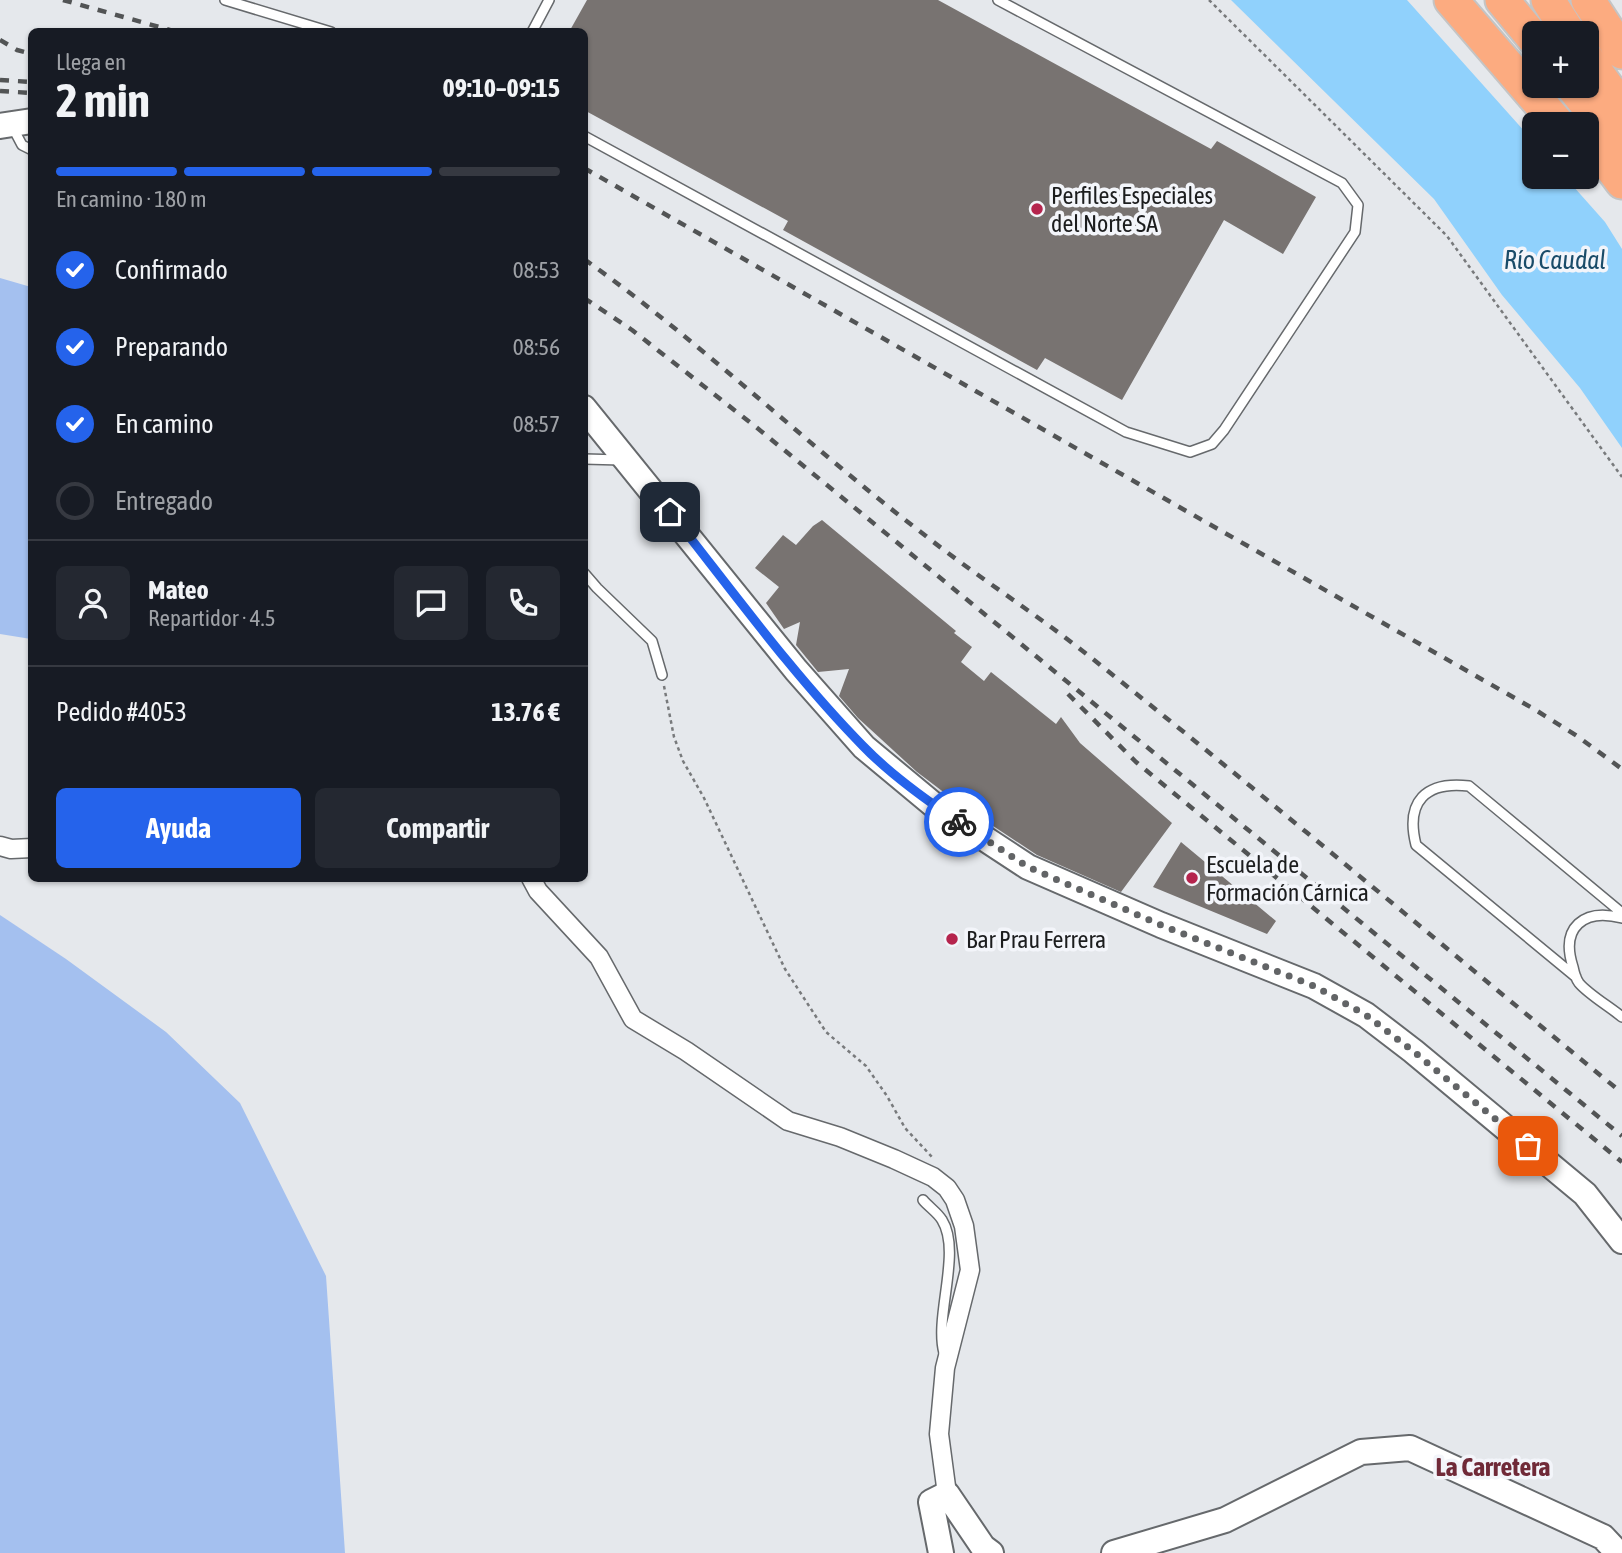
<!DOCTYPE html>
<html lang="es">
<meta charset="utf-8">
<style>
body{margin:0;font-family:"Asap Condensed",sans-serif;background:#242831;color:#f1f3f6;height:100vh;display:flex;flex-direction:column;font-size:26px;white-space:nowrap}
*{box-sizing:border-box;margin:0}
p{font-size:23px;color:#9ea1a6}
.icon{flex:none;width:38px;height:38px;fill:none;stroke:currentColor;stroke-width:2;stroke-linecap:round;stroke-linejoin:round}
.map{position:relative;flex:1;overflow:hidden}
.drawer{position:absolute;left:28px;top:28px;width:560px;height:854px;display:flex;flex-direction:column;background:#171b24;border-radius:10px;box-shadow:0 2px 5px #0004}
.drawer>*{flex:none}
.controls{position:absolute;left:1522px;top:21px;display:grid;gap:14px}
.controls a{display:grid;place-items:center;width:77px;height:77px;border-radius:10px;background:#171b24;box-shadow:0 2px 5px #0004;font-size:35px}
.pin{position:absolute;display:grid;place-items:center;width:60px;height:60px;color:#fff;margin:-30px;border-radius:14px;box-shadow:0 4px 10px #0006}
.courier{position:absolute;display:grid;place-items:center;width:70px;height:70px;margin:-35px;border:5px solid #2563eb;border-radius:50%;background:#fff;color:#222;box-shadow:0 2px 9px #0007}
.summary em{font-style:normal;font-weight:700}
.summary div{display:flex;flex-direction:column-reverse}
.summary{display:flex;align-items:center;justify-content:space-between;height:119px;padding:0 28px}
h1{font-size:46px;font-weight:700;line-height:52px}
.bar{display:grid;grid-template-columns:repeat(4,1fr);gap:10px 7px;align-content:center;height:84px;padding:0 28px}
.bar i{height:9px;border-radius:5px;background:#363941}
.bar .active{background:#2563eb}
.bar p{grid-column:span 4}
.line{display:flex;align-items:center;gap:18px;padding:0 28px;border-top:2px solid #363941}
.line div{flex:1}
.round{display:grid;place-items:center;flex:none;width:74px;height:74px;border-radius:10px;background:#242831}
ol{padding:0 28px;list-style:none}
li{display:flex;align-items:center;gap:21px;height:77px}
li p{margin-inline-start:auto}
li .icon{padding:7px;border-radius:50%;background:#2563eb;color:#fff;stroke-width:4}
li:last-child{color:#9ea1a6}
li i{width:38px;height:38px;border:4px solid #363941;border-radius:50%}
.primary-button{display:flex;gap:14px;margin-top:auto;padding:14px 28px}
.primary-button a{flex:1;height:80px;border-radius:10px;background:#2563eb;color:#fff;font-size:28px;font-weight:700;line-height:80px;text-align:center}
.primary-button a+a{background:#242831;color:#f1f3f6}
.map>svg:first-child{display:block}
.green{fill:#a4c0ef}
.water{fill:#90d1fc}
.building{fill:#787371}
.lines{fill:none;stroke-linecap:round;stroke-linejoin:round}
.lane-casing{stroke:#66696c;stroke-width:12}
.street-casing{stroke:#66696c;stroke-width:21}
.secondary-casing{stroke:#66696c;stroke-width:28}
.highway-casing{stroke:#c4c4c4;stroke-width:37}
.path{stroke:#787a7c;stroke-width:2.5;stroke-dasharray:3.5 3.5;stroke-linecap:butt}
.lane{stroke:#fff;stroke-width:9}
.street{stroke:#fff;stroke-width:18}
.secondary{stroke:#fff;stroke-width:24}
.highway{stroke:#fcab80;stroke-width:33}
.rail{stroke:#525455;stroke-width:4.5;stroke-dasharray:9 9;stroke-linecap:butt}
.done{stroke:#626466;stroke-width:7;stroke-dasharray:0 12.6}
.route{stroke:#2563eb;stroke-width:9}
.poi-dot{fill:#b5244d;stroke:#f3f5fa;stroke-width:2.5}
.labels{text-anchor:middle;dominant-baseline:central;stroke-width:7;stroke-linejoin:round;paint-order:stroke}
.poi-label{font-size:24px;fill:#1c1d1e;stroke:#f3f5fa;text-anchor:start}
.water-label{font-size:26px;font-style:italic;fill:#1a4c69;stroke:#f3f5fa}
.neighbourhood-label{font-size:26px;font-weight:bold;fill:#702a38;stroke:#f3f5fa}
</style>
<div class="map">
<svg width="1622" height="1553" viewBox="0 0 1622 1553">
<rect width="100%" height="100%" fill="#e5e8ec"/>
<path class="green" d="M0 278 31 287V639L0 634Z
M0 915 66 959 166 1032 240 1103 326 1276 345 1553H0Z"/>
<path class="water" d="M1231 0H1407L1535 143V177H1565L1605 222 1622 249V448L1580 388 1502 295 1434 199Z"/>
<path class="building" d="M587 0H938L1211 149 1217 141 1316 197 1283 254 1224 220 1122 400 1045 358 1037 370 783 230 788 221 584 110V32H569Z
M822 520 956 631 954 633 972 647 961 662 984 681 991 672 1056 724 1061 717 1080 743 1172 823 1121 892 1037 855 954 800 917 772 858 718 839 696 849 669 818 672 796 645 800 622 784 629 766 603 779 587 755 568 783 535 796 545 813 526Z
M1181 842 1276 921 1267 934 1153 887Z"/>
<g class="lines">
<g class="lane-casing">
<path id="lane" d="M225 0 331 32
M532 32 549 0
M13 128 22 145 32 150
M584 136 1126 432 1190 452 1212 444 1224 430 1355 232 1358 205 1342 183 998 0
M584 459 622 460
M584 573 597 588 652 641 662 675
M1622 918C1584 908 1560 927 1573 967 1574 972 1576 979 1579 983 1588 994 1610 1007 1622 1017
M1576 977 1416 845C1405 801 1426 781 1469 786L1622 913
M923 1200C929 1207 938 1213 942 1220 962 1252 934 1316 944 1353"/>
</g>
<g class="street-casing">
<path id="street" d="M0 846 11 849 32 848
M531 878 538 891 599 957 633 1019 686 1051 788 1121 840 1137 894 1159 933 1177 947 1188 955 1200 964 1226 970 1270 945 1368 939 1434 947 1494"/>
</g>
<g class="secondary-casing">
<path id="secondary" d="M0 126 32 121
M584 408 796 670 864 747 935 806 1028 867 1161 925 1314 986 1366 1015 1413 1051 1585 1194 1622 1241
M941 1553 931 1502 947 1494 983 1547 991 1553
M1114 1553 1225 1520 1361 1452 1410 1448 1603 1537 1618 1553"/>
</g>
<g class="highway-casing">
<path id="highway" d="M1451 0 1558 124
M1502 0 1535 40
M1548 0 1569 33
M1588 0 1622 52
M1587 59 1622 108
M1572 86 1622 148
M1587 135 1622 182"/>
</g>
<path class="path" d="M1209 0 1447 236 1622 477
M664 686 674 737 683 761 704 798 785 969 826 1032 866 1066 887 1096 905 1128 932 1157"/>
<use href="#lane" class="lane"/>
<use href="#street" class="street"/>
<use href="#secondary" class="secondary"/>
<use href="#highway" class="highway"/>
<path class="rail" d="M63 0 177 32
M0 40 17 50 32 54
M0 80 32 82
M0 91 32 93
M584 168 1534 709 1577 736 1622 769
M584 259C702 343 807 445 922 533 976 576 1035 613 1089 656 1269 799 1444 947 1622 1093
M584 298 632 330 756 427 1622 1136
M1068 694 1136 762 1622 1162"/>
</g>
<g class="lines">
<path class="done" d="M959 822 1028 867 1161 925 1314 986 1366 1015 1413 1051 1528 1146"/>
<path class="route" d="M670 512C731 589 794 676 863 746 888 772 929 802 959 822"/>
</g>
<g class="poi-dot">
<circle cx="1037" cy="209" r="7"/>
<circle cx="1192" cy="878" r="7"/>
<circle cx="952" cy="939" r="7"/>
</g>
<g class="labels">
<g class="poi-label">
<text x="1051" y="195">Perfiles Especiales<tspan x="1051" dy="28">del Norte SA</tspan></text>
<text x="1206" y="864">Escuela de<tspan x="1206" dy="28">Formación Cárnica</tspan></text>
<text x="966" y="939">Bar Prau Ferrera</text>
</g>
<g class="water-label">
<text x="1555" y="260">Río Caudal</text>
</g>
<g class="neighbourhood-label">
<text x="1493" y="1467">La Carretera</text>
</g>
</g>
</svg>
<div class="controls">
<a>+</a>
<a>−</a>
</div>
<div class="pin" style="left:1528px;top:1146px;background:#ea580c"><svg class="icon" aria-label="bag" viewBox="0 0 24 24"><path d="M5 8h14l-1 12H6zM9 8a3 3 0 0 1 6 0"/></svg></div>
<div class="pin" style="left:670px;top:512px;background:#1f2937"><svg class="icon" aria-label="home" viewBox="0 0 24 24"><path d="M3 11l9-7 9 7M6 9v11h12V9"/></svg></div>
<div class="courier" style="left:959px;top:822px"><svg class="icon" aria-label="bike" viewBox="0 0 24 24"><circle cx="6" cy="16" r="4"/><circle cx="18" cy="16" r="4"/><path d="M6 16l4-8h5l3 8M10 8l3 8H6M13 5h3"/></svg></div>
<section class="drawer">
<div class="summary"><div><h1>2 min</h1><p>Llega en</p></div><em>09:10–09:15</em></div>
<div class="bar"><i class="active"></i><i class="active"></i><i class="active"></i><i></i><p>En camino · 180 m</p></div>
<ol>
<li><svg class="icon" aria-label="check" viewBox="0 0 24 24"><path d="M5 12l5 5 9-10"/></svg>Confirmado<p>08:53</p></li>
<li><svg class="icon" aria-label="check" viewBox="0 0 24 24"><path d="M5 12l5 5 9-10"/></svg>Preparando<p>08:56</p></li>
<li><svg class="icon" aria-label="check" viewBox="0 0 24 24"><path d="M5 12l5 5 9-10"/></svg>En camino<p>08:57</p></li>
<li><i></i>Entregado</li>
</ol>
<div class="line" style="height:126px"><a class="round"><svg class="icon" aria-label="person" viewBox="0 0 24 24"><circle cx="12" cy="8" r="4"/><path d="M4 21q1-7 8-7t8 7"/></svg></a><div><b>Mateo</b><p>Repartidor · 4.5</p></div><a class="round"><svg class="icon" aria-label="chat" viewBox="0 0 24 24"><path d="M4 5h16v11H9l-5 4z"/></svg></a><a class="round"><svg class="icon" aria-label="phone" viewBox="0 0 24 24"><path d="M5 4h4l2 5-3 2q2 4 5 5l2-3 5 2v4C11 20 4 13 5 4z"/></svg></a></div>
<div class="line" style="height:91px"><div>Pedido #4053</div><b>13.76 €</b></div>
<div class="primary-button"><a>Ayuda</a><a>Compartir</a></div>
</section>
</div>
